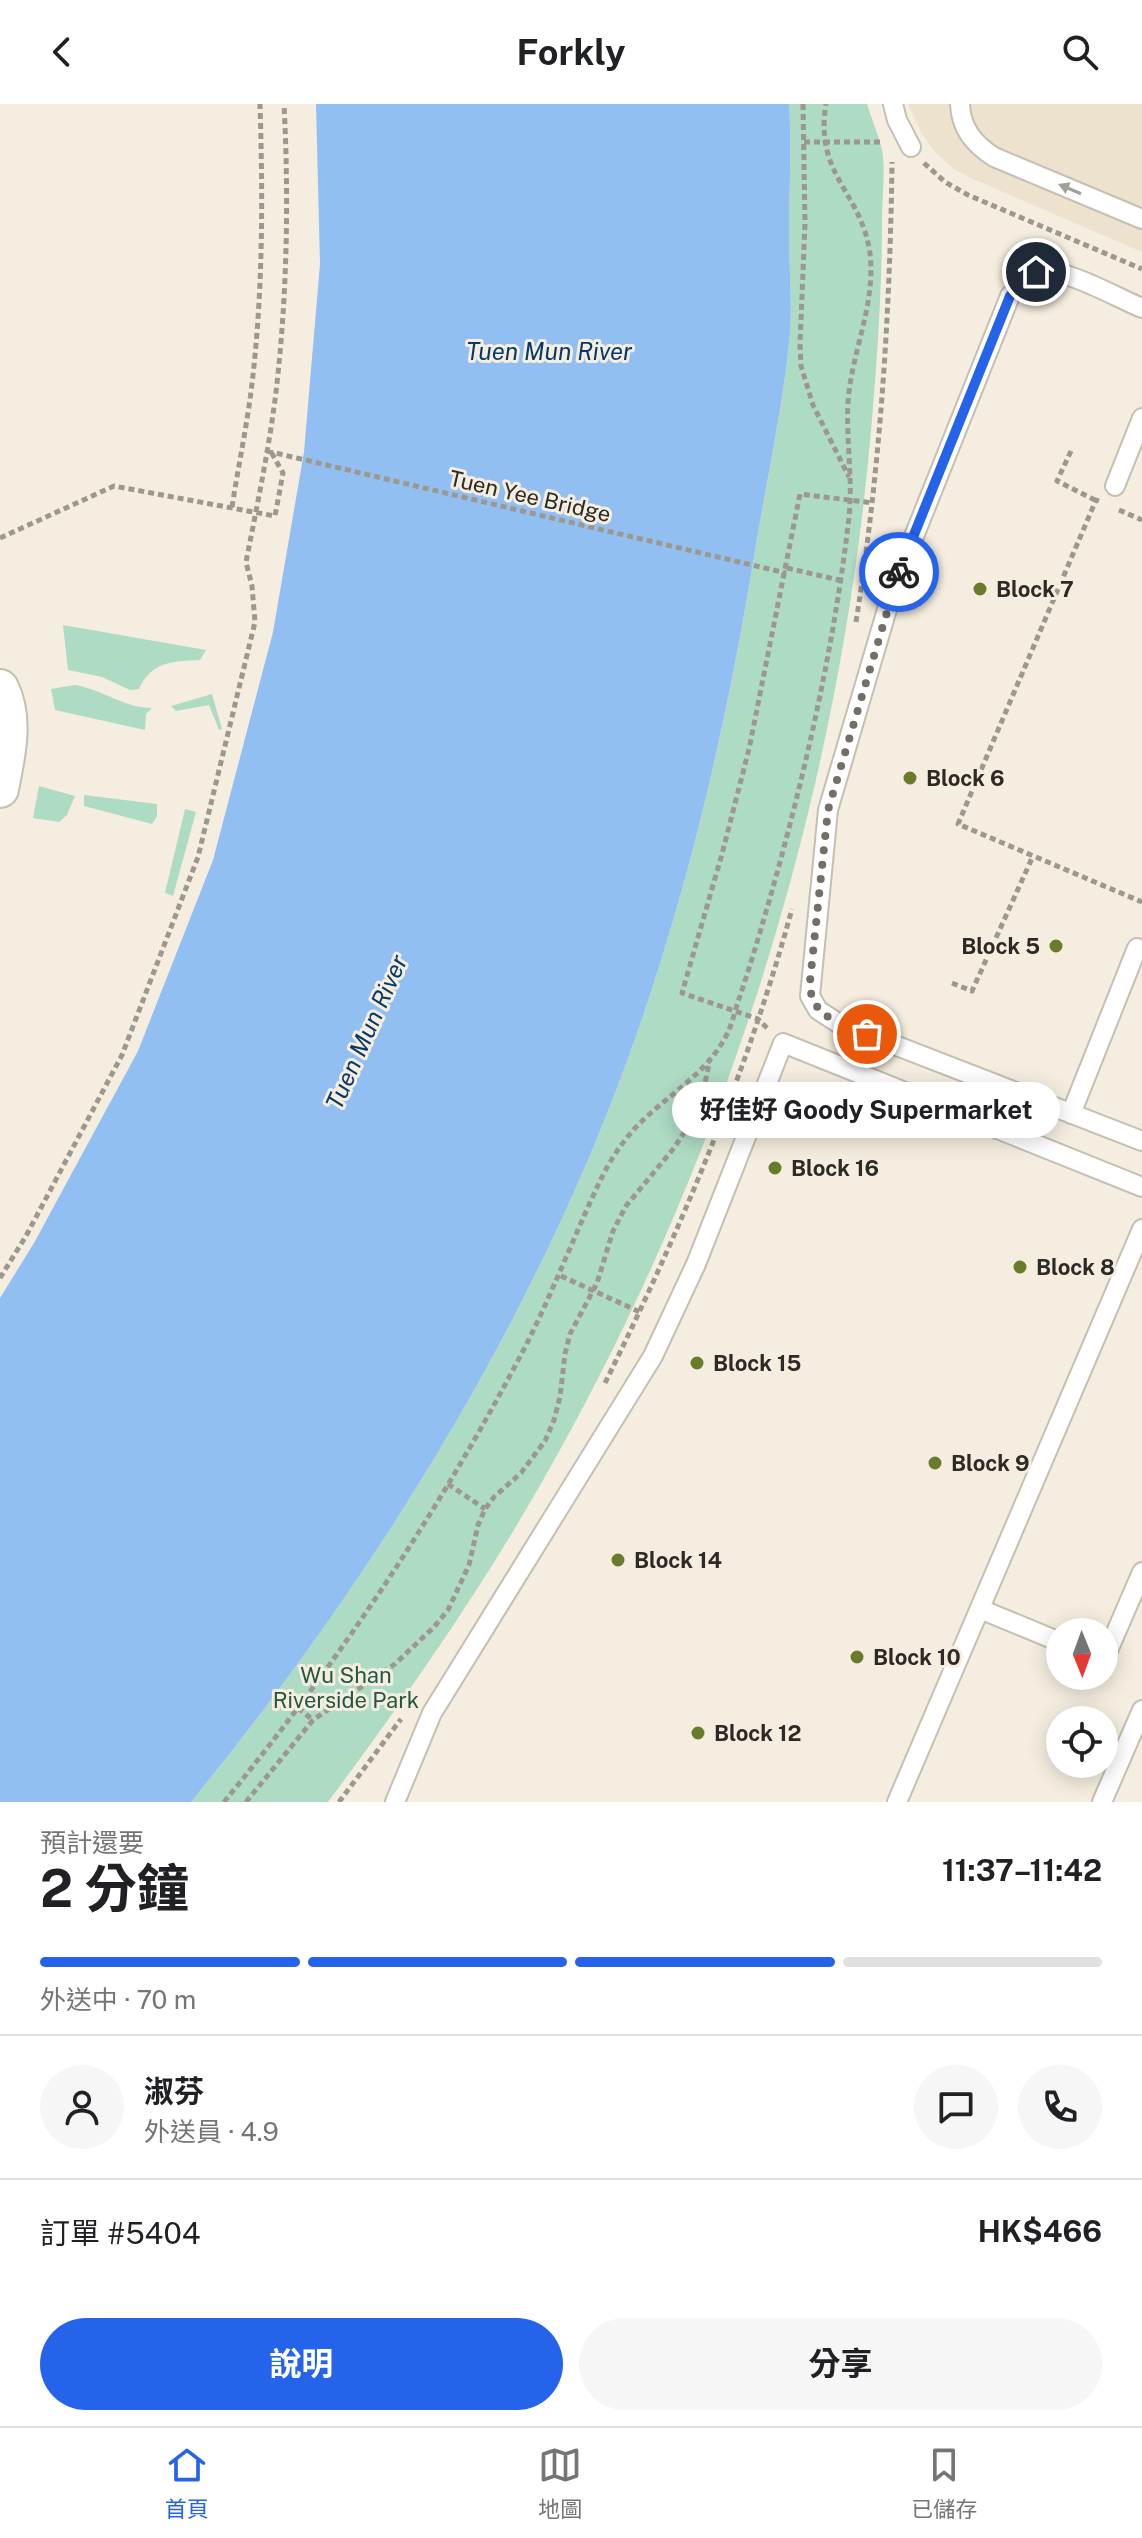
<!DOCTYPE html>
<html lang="zh-TW">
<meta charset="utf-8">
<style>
body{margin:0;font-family:"Public Sans","Noto Sans TC",sans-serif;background:#f6f6f6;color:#202124;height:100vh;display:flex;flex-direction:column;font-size:30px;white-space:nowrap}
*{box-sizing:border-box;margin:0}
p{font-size:26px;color:#757577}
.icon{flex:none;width:44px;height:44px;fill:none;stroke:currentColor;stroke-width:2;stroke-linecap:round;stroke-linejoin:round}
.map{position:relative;height:1698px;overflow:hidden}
.drawer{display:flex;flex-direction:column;background:#fff;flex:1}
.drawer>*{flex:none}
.needle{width:52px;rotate:179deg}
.buttons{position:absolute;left:1046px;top:1514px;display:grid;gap:16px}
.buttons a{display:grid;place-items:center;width:72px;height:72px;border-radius:50%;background:#fff;box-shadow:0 4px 20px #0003;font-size:40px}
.pin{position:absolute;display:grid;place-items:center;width:68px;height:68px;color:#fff;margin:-34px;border:4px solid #fff;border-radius:50%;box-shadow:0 2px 8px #0007}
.courier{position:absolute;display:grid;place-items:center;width:80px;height:80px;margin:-40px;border:6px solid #2563eb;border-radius:50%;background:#fff;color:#222;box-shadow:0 2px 10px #0007}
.bubble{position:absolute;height:56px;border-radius:28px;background:#fff;box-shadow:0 4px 20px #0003;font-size:26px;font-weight:700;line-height:56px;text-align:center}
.headline em{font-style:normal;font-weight:700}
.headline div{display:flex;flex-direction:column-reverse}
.headline{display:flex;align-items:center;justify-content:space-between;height:136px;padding:0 40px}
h1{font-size:52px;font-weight:700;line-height:60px}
.bar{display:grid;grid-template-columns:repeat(4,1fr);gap:12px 8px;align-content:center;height:96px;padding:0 40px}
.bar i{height:10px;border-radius:6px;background:#e0e0e0}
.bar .active{background:#2563eb}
.bar p{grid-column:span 4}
.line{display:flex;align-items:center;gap:20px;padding:0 40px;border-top:2px solid #e0e0e0}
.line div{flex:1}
.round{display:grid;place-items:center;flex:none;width:84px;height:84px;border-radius:42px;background:#f6f6f6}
.button{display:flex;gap:16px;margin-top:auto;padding:16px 40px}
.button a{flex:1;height:92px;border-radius:48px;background:#2563eb;color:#fff;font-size:32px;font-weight:700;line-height:92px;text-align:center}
.button a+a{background:#f6f6f6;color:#202124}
header{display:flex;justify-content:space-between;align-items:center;height:104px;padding:0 40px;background:#fff;font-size:36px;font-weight:700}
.dock{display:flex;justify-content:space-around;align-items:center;height:112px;border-top:2px solid #e0e0e0;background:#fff;font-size:22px;color:#757577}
.dock a{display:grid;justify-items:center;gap:4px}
.dock .active{color:#2563eb}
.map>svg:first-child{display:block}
.built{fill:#ece2ce}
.green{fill:#aedbc3}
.water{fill:#92bff2}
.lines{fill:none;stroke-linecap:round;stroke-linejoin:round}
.service-casing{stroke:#c5bfb1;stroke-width:22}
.minor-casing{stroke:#c5bfb1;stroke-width:40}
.path{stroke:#9d988e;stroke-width:5;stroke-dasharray:6 4;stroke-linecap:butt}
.service{stroke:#fff;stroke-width:18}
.minor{stroke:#fff;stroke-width:36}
.oneway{fill:#a09f9d}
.done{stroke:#736f66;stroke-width:8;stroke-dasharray:0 14.4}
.route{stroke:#2563eb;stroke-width:10}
.poi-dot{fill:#697c2b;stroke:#f5eee0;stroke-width:3}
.labels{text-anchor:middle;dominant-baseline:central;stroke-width:6;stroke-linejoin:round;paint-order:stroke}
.street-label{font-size:22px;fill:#2d2a25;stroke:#f5eee0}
.poi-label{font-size:22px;font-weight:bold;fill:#2d2a25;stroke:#f5eee0;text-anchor:start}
.park-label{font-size:22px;fill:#21573f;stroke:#f5eee0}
.water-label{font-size:24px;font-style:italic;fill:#063966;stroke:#f5eee0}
</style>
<header><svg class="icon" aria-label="back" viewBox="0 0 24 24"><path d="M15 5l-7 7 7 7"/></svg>Forkly<svg class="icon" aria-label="search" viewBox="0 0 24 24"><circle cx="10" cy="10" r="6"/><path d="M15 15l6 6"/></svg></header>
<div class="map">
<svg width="1142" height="1698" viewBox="0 0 1142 1698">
<rect width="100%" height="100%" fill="#f5eee0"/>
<path class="built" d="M908 0H1142V148L975 76 954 65 936 49 922 30Z"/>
<path class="green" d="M789 0H867C872 17 881 35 883 53 885 73 882 96 882 117 882 187 877 257 871 327 839 695 725 1058 542 1378 478 1490 405 1595 328 1698H191C346 1508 483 1297 581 1072 669 871 721 657 756 441 767 375 782 307 789 240 793 204 789 166 789 129 789 87 792 43 789 0Z
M63 521 206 546 200 556C172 557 151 558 139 585L130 586 102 573 68 566Z
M75 581C104 586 121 603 152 604L146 610 145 626 55 606 51 585Z
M212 590 222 625 219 626 209 601 176 607 171 602Z
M39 682 75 692 67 711 59 718 33 714Z
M84 691 157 700V712L152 720 84 702Z
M185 705 196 708 173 792 165 789Z"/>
<path class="water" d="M316 0H789C792 43 789 87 789 129 789 166 793 204 789 240 782 307 767 375 756 441 721 657 669 871 581 1072 483 1297 346 1508 191 1698H0V1194L34 1139 138 947 213 756 273 528 304 348 320 160Z"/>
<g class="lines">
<g class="service-casing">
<path id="service" d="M893 0 897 16 911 43
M960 0C961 25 974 40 994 53L1142 115
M1142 204C1117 194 1065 163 1039 168 1027 171 1018 183 1010 192L893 485 828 706 810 892 818 906 838 919 1142 1037
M1115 382 1142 314
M1071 1010 1137 844
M980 1505 1060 1538
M1104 1556 1142 1468
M395 1698 432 1609 653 1252 696 1160 783 939 1142 1083
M897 1698 1142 1125
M1102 1698 1142 1606"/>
</g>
<g class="minor-casing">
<path id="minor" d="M0 584C16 616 6 653 0 685"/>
</g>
<path class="path" d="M803 0 805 119 800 240 801 262 813 301 849 373
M804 38H883
M924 59 945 78 968 91 1142 165
M267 347 786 469
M1071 347 1057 377 1095 396
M1099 397 1096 396 958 720 1142 798
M232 403C238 364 246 326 251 288 263 192 263 96 260 0
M1119 406 1142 416
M0 434 114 382 275 412 283 369 271 348
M787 464 839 476
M856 518C880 366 890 213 892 58
M952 879 972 887 1033 752
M767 924 758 915 682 889 722 750 749 645 800 390 873 399
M561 1172 640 1208
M0 1174 26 1132 122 951 198 753 255 518 252 482 246 458C257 402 269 345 276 288 287 193 289 96 284 0
M605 1279C680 1127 747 969 792 805
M448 1380 485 1405
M298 1604 313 1616
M224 1698C338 1559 438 1409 522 1249 551 1193 573 1134 600 1077 609 1058 622 1038 637 1022 667 991 709 969 728 928 733 917 736 903 740 892 750 862 759 832 768 801 804 675 834 544 849 413 853 375 846 337 848 299 851 249 876 201 870 150 862 88 814 72 826 0
M246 1698 313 1616 395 1560 434 1523 448 1506 469 1461 478 1421 485 1405 494 1393 521 1369 545 1337 554 1316 560 1293 565 1250 570 1230 597 1179 613 1127 626 1102 674 1044 687 1024 705 979 710 955
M339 1698 401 1615"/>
<use href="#service" class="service"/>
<use href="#minor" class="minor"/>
</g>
<defs><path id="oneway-solid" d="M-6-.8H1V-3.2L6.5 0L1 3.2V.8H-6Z" transform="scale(2)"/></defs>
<use class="oneway" href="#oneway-solid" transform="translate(1070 85) rotate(-157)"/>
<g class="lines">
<path class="done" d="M867 930C839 919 809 912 810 877L828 706 899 468"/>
<path class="route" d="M899 468 1010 192 1023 177 1036 168"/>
</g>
<g class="poi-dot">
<circle cx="980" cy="485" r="8"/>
<circle cx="910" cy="674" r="8"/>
<circle cx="1056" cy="842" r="8"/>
<circle cx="775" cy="1064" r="8"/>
<circle cx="1020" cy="1163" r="8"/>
<circle cx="697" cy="1259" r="8"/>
<circle cx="935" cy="1359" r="8"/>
<circle cx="618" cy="1456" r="8"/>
<circle cx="857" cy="1553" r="8"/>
<circle cx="698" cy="1629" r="8"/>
</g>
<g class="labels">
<g class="street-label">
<text transform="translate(530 392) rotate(13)">Tuen Yee Bridge</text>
</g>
<g class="poi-label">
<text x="996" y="485">Block 7</text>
<text x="926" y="674">Block 6</text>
<text x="1040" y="842" text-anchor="end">Block 5</text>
<text x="791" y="1064">Block 16</text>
<text x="1036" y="1163">Block 8</text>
<text x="713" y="1259">Block 15</text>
<text x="951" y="1359">Block 9</text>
<text x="634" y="1456">Block 14</text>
<text x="873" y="1553">Block 10</text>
<text x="714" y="1629">Block 12</text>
</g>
<g class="park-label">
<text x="346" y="1571">Wu Shan<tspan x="346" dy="25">Riverside Park</tspan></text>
</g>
<g class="water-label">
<text x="549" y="247">Tuen Mun River</text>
<text transform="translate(366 928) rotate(-66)">Tuen Mun River</text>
</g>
</g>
</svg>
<div class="buttons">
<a><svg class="needle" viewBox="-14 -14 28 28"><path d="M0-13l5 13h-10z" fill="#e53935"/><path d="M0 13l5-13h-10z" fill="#757577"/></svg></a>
<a><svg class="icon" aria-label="locate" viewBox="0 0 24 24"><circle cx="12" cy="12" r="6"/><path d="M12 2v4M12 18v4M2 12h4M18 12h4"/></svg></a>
</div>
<div class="pin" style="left:867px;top:930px;background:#ea580c"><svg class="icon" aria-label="bag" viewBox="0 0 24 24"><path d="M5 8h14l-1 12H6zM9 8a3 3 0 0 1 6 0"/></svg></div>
<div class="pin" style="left:1036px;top:168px;background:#1f2937"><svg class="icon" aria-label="home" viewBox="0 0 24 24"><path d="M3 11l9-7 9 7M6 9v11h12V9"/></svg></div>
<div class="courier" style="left:899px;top:468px"><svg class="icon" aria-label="bike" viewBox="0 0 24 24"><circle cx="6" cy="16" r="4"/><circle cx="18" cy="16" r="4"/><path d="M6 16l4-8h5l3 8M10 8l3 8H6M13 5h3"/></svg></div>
<div class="bubble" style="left:672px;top:978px;width:388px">好佳好 Goody Supermarket</div>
</div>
<section class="drawer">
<div class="headline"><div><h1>2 分鐘</h1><p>預計還要</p></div><em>11:37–11:42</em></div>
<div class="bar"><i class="active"></i><i class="active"></i><i class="active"></i><i></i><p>外送中 · 70 m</p></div>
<div class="line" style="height:144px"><a class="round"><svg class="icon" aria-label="person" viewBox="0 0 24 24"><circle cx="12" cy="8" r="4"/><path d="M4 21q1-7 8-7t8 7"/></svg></a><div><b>淑芬</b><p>外送員 · 4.9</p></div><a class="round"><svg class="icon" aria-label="chat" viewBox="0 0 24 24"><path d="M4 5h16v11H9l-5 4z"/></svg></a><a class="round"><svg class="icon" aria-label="phone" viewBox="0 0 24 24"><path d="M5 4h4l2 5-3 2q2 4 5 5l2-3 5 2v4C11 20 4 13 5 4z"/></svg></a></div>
<div class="line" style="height:104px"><div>訂單 #5404</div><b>HK$466</b></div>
<div class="button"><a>說明</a><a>分享</a></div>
</section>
<nav class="dock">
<a class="active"><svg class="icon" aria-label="home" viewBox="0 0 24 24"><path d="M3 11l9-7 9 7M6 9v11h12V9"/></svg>首頁</a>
<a><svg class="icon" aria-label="map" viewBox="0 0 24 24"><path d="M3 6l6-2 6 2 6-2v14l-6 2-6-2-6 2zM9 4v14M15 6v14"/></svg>地圖</a>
<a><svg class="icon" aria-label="saved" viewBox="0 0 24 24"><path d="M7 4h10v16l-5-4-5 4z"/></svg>已儲存</a>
</nav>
